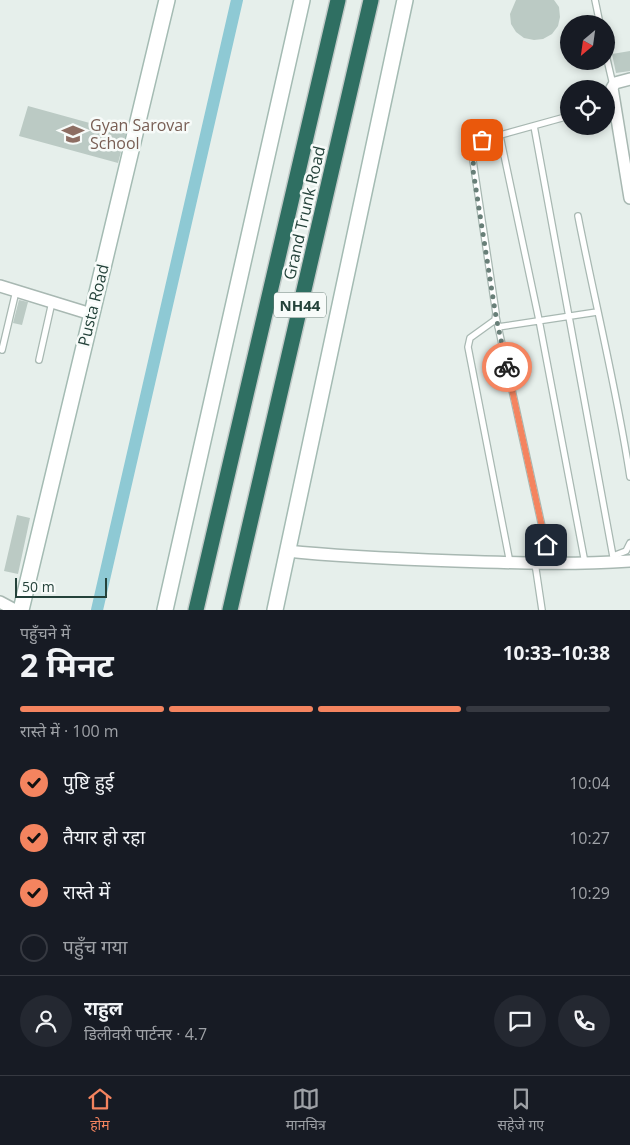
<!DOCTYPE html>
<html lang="hi">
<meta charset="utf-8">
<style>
body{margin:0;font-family:"Open Sans","Noto Sans Devanagari",sans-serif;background:#242831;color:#f1f3f6;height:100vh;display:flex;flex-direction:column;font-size:19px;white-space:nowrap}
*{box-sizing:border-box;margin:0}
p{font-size:16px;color:#9ea1a6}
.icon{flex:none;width:28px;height:28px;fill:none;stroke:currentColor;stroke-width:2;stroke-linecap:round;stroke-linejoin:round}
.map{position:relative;height:610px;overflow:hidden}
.side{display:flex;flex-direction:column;background:#171b24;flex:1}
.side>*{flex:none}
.needle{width:32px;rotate:209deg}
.fabs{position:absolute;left:560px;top:15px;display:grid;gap:10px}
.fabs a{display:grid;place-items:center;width:55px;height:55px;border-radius:50%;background:#171b24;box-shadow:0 2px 8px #0003;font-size:25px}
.scale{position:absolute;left:15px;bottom:12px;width:92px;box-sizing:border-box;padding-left:5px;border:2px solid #24423a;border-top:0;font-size:14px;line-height:18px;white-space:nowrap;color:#24423a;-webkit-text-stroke:4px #f7fbf9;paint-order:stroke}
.pin{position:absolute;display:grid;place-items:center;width:42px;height:42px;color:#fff;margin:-21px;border-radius:10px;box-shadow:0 2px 8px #0006}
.courier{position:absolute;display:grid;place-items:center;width:50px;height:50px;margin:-25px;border:4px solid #f4845f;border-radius:50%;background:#fff;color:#222;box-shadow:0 1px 6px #0007}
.summary em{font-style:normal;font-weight:700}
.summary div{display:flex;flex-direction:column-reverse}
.summary{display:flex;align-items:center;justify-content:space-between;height:85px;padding:0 20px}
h1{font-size:32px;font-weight:700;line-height:38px}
.bar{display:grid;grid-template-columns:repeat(4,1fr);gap:8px 5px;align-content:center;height:60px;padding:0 20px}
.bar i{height:6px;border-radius:4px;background:#363941}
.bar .active{background:#f4845f}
.bar p{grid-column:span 4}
.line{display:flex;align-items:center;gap:12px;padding:0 20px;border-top:1px solid #363941}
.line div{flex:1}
.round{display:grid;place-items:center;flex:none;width:52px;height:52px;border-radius:26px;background:#242831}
ol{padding:0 20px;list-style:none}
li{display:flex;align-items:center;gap:15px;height:55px}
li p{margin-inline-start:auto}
li .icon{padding:5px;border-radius:50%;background:#f4845f;color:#111;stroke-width:4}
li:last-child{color:#9ea1a6}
li i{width:28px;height:28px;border:2px solid #363941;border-radius:50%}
.tabs{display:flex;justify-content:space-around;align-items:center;height:70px;border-top:1px solid #363941;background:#171b24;font-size:14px;color:#9ea1a6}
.tabs a{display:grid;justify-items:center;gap:2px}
.tabs .active{color:#f4845f}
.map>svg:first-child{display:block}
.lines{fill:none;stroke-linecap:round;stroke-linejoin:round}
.canal{stroke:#8ec9d4;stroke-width:12}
.building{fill:#bbcac4}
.lane-casing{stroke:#a8b8b2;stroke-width:8}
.street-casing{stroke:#a8b8b2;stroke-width:14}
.secondary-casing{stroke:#a4bbb3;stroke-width:18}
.highway-casing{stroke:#c2cac8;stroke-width:18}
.lane{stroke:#fff;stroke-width:5.5}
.street{stroke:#fff;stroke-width:11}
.secondary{stroke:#fff;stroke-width:15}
.highway{stroke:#2f6f62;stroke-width:15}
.done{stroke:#687f78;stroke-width:5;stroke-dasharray:0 9}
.route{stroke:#f4845f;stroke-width:6}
.labels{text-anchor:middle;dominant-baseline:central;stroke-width:5;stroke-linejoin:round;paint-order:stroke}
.shield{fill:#f7fbf9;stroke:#637a73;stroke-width:1}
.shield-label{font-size:15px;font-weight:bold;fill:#24423a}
.education-label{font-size:16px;fill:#785e54;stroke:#f7fbf9;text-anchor:start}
.street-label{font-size:16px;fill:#24423a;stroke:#f7fbf9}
</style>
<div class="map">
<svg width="630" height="610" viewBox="0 0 630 610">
<rect width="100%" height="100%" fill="#e6efeb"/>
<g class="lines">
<path class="canal" d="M97 610 237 0"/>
</g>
<path class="building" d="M516 0H554L559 7 560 17 558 26 552 34 543 39 534 40 524 38 516 32 511 24 510 14Z
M630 51V71L616 73 612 54Z
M28 106 126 133 118 163 19 136Z
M19 300 28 302 22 325 13 323Z
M17 515 30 518 18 574 4 571Z"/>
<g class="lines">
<g class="lane-casing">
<path id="lane" d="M595 0 600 24
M606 55 613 85
M534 126 614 562
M500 136 539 320 585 563
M578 216C595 303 617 390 630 477
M496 317 550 563
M498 327 597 312
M2 350 16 291
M39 360 52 302
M613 556 626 551 630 543
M510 563 468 347 470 338 495 320 496 313 472 154 473 147 482 140 569 116
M535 563 542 610"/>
</g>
<g class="street-casing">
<path id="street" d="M630 79 615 83 612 88 630 198
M0 286 91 314
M287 551C343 557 399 559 455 561 513 563 572 565 630 561
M0 602 15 610"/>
</g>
<g class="secondary-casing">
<path id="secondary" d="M21 610 167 0
M165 610 302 0
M275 610 405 0"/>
</g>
<g class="highway-casing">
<path id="highway" d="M196 610 338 0
M230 610 371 0"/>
</g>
<use href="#lane" class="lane"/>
<use href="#street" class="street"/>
<use href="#secondary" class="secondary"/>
<use href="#highway" class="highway"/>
</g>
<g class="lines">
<path class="done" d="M482 140 474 147 473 170 496 317 507 367"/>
<path class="route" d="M507 367 546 545"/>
</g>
<defs>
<g id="school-bare" transform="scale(1.725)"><path d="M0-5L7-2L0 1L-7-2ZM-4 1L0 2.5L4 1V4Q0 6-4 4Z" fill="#8d6e63" stroke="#f7fbf9" stroke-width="2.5" paint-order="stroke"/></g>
</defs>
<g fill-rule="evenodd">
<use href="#school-bare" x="73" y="134"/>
</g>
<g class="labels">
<rect class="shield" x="274" y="292.5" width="52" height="25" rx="4"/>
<g class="shield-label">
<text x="300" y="305">NH44</text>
</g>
<g class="education-label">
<text x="90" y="125">Gyan Sarovar<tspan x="90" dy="18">School</tspan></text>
</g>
<g class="street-label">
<text transform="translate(304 213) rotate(-77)">Grand Trunk Road</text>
<text transform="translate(93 305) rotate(-76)">Pusta Road</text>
</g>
</g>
</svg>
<div class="fabs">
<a><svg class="needle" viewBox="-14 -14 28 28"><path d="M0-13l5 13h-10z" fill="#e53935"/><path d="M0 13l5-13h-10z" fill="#9ea1a6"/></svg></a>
<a><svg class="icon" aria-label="locate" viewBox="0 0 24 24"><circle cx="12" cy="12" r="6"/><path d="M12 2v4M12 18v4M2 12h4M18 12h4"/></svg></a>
</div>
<div class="scale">50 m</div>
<div class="pin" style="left:482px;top:140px;background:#ea580c"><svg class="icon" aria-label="bag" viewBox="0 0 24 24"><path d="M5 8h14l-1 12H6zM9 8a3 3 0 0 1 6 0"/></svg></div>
<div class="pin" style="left:546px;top:545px;background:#1f2937"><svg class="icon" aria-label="home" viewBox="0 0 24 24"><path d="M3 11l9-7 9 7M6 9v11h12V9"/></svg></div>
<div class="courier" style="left:507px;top:367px"><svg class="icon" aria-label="bike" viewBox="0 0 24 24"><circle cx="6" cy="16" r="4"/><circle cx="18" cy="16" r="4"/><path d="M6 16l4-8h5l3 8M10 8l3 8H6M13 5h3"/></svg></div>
</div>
<section class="side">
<div class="summary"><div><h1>2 मिनट</h1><p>पहुँचने में</p></div><em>10:33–10:38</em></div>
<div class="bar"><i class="active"></i><i class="active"></i><i class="active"></i><i></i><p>रास्ते में · 100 m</p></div>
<ol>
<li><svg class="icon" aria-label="check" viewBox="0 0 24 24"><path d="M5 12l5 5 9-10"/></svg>पुष्टि हुई<p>10:04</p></li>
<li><svg class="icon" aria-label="check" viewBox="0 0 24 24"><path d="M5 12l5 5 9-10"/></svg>तैयार हो रहा<p>10:27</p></li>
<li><svg class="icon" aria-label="check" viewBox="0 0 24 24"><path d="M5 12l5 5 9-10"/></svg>रास्ते में<p>10:29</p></li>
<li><i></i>पहुँच गया</li>
</ol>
<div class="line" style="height:90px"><a class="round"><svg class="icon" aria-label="person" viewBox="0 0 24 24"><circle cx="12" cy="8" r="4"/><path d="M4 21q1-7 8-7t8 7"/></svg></a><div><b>राहुल</b><p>डिलीवरी पार्टनर · 4.7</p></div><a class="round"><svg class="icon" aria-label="chat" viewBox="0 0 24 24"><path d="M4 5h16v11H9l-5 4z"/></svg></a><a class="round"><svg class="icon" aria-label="phone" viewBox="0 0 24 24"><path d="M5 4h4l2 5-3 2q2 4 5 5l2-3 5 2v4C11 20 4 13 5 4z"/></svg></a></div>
</section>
<nav class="tabs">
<a class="active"><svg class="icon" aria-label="home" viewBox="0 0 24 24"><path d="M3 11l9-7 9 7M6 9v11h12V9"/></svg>होम</a>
<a><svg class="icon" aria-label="map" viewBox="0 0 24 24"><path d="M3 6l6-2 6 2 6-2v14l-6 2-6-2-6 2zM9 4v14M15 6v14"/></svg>मानचित्र</a>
<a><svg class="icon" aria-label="saved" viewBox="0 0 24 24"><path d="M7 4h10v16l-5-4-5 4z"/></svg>सहेजे गए</a>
</nav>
